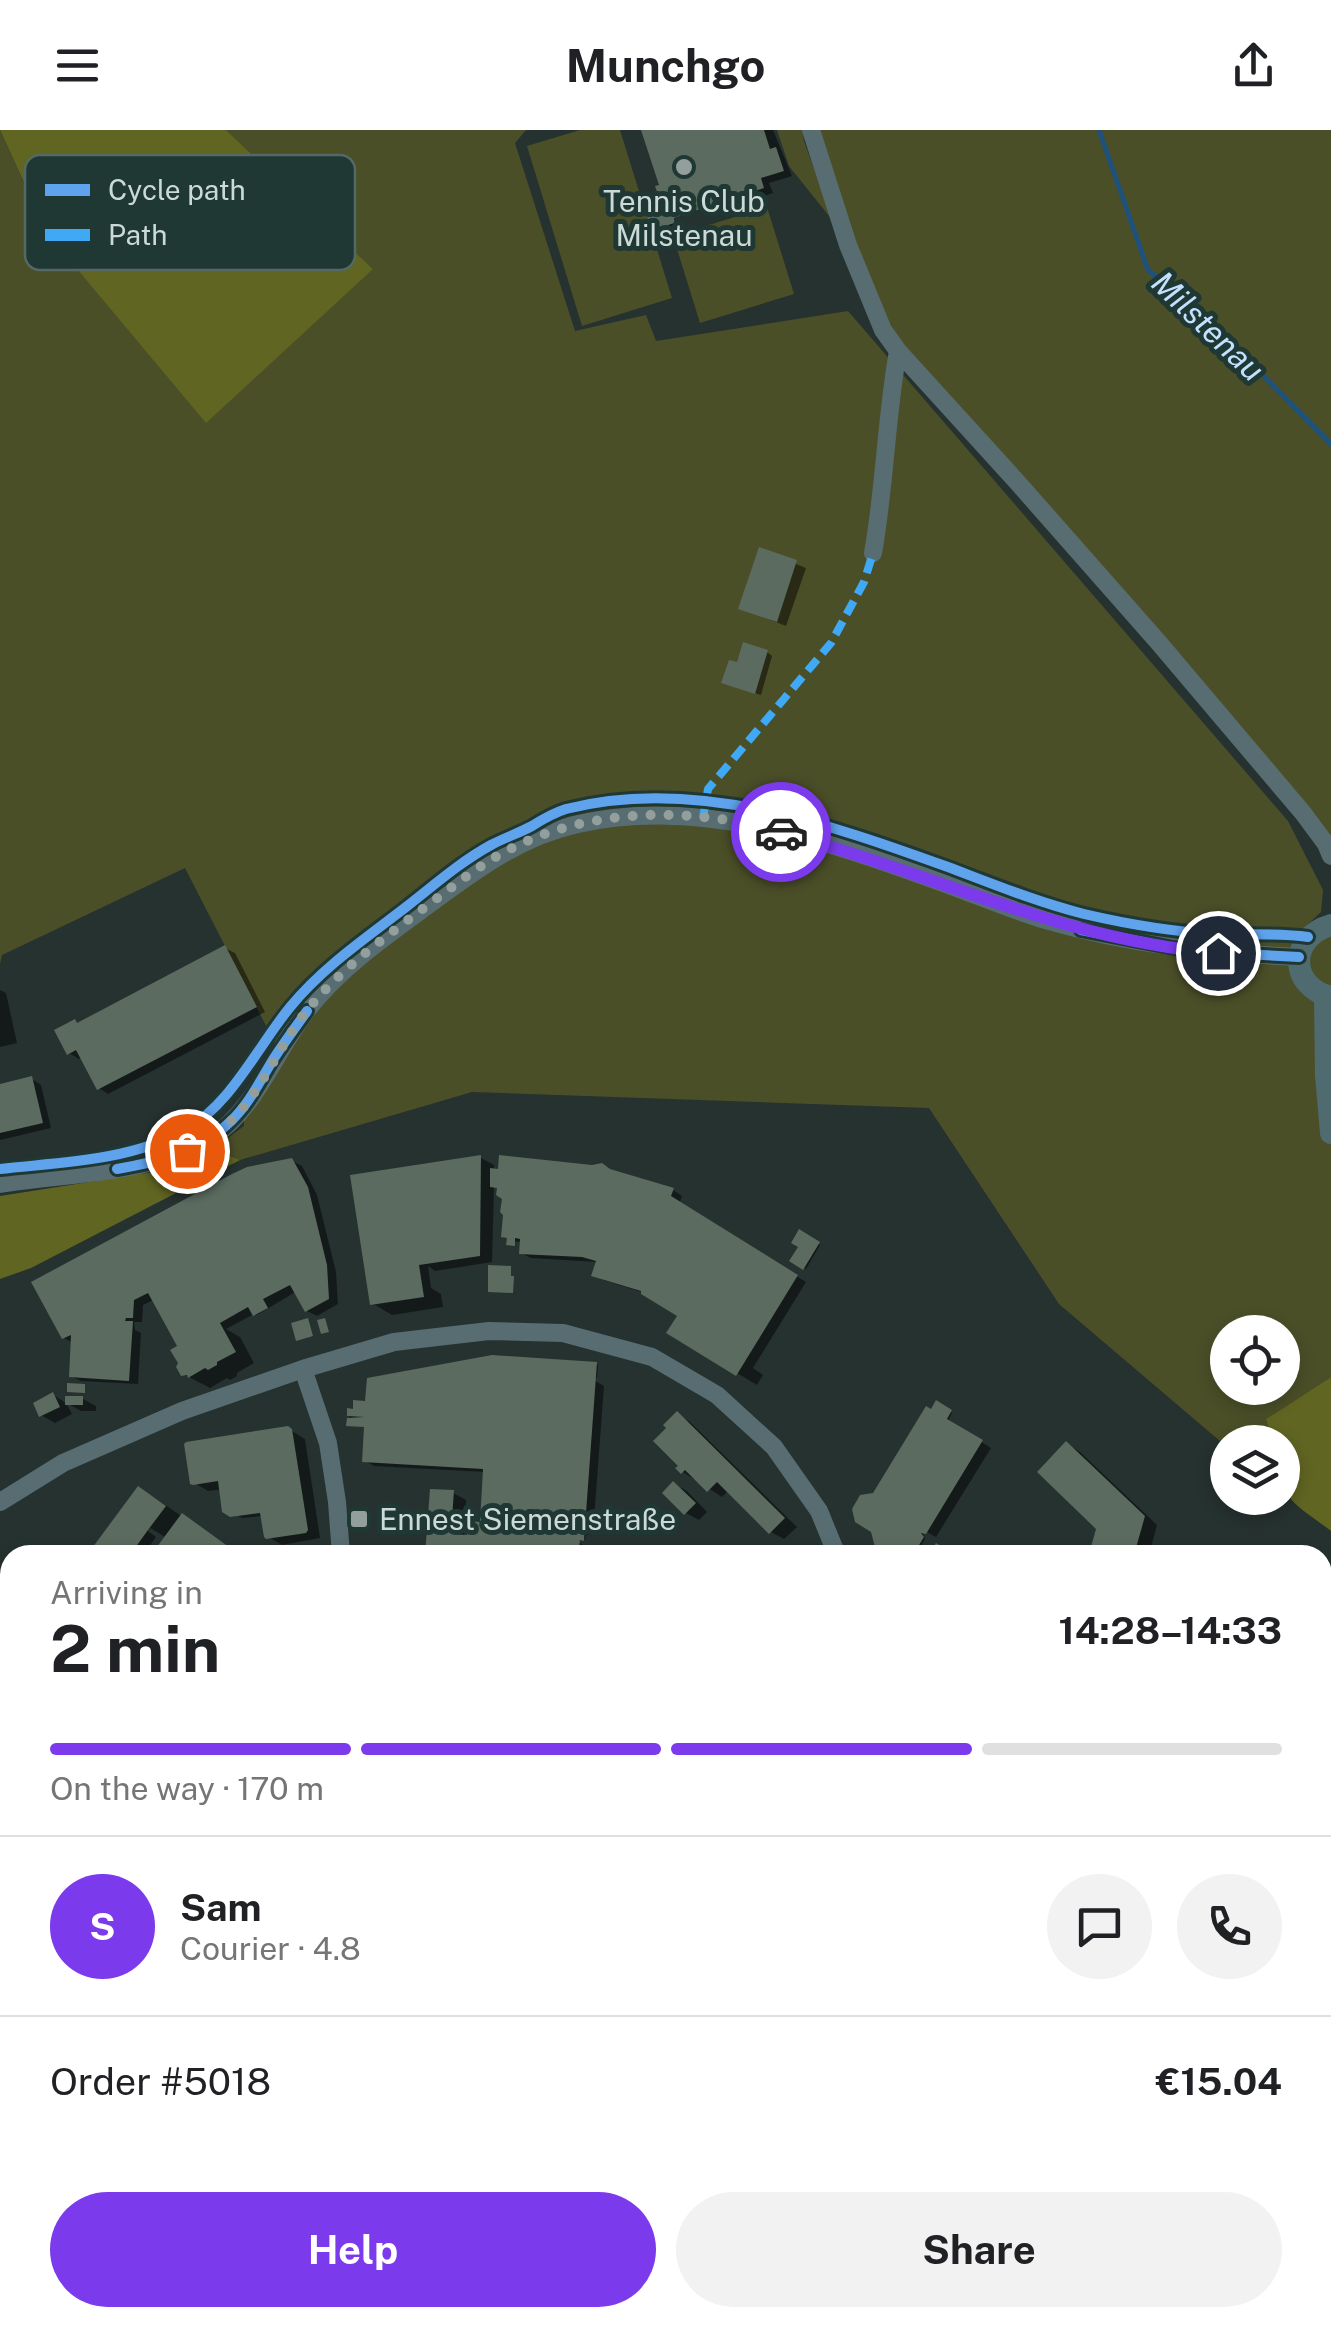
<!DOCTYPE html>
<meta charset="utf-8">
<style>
body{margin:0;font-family:"Public Sans",sans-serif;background:#f2f2f2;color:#202124;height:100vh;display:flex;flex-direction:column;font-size:38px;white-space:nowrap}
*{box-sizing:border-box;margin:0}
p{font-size:32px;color:#757577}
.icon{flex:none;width:55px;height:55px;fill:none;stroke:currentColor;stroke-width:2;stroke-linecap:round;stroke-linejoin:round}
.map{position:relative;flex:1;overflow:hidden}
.panel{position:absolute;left:0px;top:1415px;width:1332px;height:782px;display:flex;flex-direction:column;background:#fff;border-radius:30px 30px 0 0;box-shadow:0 5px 15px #0003}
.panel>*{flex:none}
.fabs{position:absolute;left:1210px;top:1185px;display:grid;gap:20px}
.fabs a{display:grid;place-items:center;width:90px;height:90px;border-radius:50%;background:#fff;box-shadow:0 5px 15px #0003;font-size:50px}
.pin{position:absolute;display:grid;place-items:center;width:85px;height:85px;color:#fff;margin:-42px;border:5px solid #fff;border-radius:50%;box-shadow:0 2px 10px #0007}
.courier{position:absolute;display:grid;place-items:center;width:100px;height:100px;margin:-50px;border:8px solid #7c3aed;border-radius:50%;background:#fff;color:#222;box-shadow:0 2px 12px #0007}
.head em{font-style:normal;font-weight:700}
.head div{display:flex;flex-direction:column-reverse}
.head{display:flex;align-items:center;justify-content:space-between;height:170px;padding:0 50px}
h1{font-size:65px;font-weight:700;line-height:75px}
.bar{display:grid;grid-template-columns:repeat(4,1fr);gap:15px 10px;align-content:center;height:120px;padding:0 50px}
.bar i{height:12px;border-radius:8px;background:#e0e0e0}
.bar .selected{background:#7c3aed}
.bar p{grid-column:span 4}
.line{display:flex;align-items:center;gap:25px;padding:0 50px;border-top:2px solid #e0e0e0}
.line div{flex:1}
.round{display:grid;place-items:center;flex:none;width:105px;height:105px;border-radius:52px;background:#f2f2f2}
.cta{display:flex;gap:20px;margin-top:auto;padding:20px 50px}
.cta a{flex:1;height:115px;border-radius:60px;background:#7c3aed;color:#fff;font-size:40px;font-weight:700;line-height:115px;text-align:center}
.cta a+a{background:#f2f2f2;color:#202124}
header{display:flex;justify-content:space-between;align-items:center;height:130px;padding:0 50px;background:#fff;font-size:45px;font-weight:700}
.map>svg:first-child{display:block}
.green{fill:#4b4f28;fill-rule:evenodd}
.forest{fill:#606522}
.shadow{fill:#0007}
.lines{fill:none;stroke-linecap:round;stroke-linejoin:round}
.stream{stroke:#1e527d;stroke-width:5}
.building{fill:#5b6b60}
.minor{stroke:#576d71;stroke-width:18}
.major{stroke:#506b6f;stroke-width:22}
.quiet{stroke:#3fa9f5;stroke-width:8;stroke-dasharray:15 8;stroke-linecap:butt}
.cycleway-casing{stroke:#203834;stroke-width:16}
.cycleway{stroke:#60a3ed;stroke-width:10}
.done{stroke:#929f9d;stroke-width:10;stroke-dasharray:0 18}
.route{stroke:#7c3aed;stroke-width:12}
.poi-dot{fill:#929f9d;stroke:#203834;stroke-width:4}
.labels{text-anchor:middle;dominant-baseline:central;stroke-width:10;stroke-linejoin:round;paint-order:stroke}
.poi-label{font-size:30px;fill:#ccdad7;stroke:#203834}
.water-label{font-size:32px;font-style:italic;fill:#c3e1fe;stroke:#203834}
.key{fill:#203834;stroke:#546965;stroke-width:2.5}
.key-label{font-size:28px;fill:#ccdad7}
</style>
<header><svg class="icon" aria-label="menu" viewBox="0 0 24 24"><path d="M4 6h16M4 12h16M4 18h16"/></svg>Munchgo<svg class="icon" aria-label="share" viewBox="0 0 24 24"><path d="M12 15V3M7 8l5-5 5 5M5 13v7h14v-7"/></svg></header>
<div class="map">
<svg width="1331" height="2197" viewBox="0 0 1331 2197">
<rect width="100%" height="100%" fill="#263230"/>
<path class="green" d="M0 0 47 104 373 139 226 0H526L515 13 575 201 646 185 656 211 848 181 1288 691 1323 760 1321 782 1292 809 1330 796 1331 793V1247L1266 1289 1272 1312H1228L1227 1317 1059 1174 929 978 472 962 240 1030 223 1023 220 1014 244 996V977L279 921 185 738 2 825 0 834ZM1228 1202H1282V1258H1228Z
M580 0H620L672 168 582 196 527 16Z
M777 0H802L804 11 833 91 789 36Z
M811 0H1331V726L898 221Z
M767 77 794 164 700 193 673 106Z"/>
<path class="forest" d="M0 0H226L373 139 206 293 47 103Z
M220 1014 223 1023 240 1030 31 1138 0 1149V1066L153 1042 190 1032Z
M1331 1247V1401C1285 1366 1282 1373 1282 1312H1272L1266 1289Z"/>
<path class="shadow" d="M644 0H773L792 46 769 53 773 63 746 72 739 67 675 88 676 93 672 95 675 105 662 110 656 106 668 85 662 57Z
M760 420 806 438 786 496 741 478Z
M767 522 772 526 761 565 741 559 738 535Z
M225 818 235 823 265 882 108 964 99 958 82 927 79 929 69 923Z
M0 860 6 863 17 913 0 917Z
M32 949 41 955 51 998 0 1010V956Z
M481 1028 494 1035V1041L613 1042 673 1060 682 1066 679 1074 806 1152 753 1238 763 1245 757 1255 670 1203 681 1185 645 1163 603 1150 594 1145 598 1132 531 1128 521 1123 522 1112 513 1111 507 1069 499 1057H494L492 1132 435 1141 428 1136 431 1158 441 1164 443 1177 392 1185 372 1173Z
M292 1031 302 1036 317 1065 336 1142 338 1174 317 1186 307 1181 297 1161 257 1185 254 1184 226 1199 240 1207 254 1233 237 1243V1246L230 1250 227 1248 210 1258 183 1244 182 1216 155 1169 143 1175 142 1192H134L135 1200 141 1203 138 1254 81 1251 71 1246 73 1213 64 1208Z
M800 1103 820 1115 806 1139 793 1130 801 1117Z
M596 1234 598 1235 597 1248H590L604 1256 593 1403 586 1405 585 1410 573 1409 588 1418V1425H428L453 1363 466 1370 464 1407H470L483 1394 485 1342 374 1336 364 1330 366 1296 349 1295V1281Z
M53 1265 66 1273 72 1284 55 1293 41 1285Z
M83 1269 96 1276V1281H81L67 1273Z
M937 1274 952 1283 948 1291 991 1318 936 1407 921 1399 925 1409 915 1425H887L873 1365Z
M677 1284 690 1292 797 1397 784 1409 771 1402 729 1360 722 1367 683 1342Z
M287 1298 305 1309 320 1408 282 1415 267 1406 263 1386 242 1388 228 1380 225 1359 208 1361 193 1352Z
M1067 1314 1080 1322 1157 1395 1149 1425H1088L1093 1420 1099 1398Z
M674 1354 687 1361 707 1382 699 1390 686 1383Z
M139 1359 158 1370 238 1425H154L167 1408 150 1398 148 1401 156 1407 143 1425H91Z
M0 1636 10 1643V1807L0 1801Z
M1331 1813V2191L1325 2197H1058L1048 2188H1322Z
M0 1831 10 1838V1901L0 1895Z
M0 2107H10V2188H23V2197H0Z
M110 2188H349V2197H110Z
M529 2188H586V2197H529Z
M762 2188H787L786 2191 792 2193 791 2197 785 2196Z
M795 2188H879L876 2197H825Z"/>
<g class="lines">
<path class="stream" d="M1099 0 1148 140 1225 207 1331 314"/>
</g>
<path class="building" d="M641 0H764L770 19 776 17 784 41 761 48 764 58 674 88 675 93 668 95 671 102 654 108 646 84 663 79 655 56 659 55Z
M759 417 797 430 777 492 738 479Z
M743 512 768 520 755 564 721 553 729 530 737 532Z
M225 815 257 877 97 960 76 920 67 925 54 900 75 889 77 893Z
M32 946 43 993 0 1003V954Z
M481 1025 480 1126 419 1135 424 1167 370 1175 350 1045Z
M499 1025 592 1035 602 1033 610 1039 674 1058 671 1066 798 1145 736 1246 666 1203 677 1186 641 1164V1161L591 1146 596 1131 582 1127 519 1124 520 1109 515 1108V1116L506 1115 507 1108 501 1107 503 1085 500 1082 502 1069 496 1065 497 1058 490 1057V1038L498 1039Z
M292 1028 308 1057 327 1135 329 1169 305 1182 290 1155 263 1169 268 1178 253 1186 248 1177 220 1193 236 1222 217 1232V1235L208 1240 205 1238 188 1248 187 1245 181 1246 176 1237 178 1233 170 1220 177 1216 148 1163 134 1170 133 1188H126L125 1191H133L129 1251 69 1247 71 1205 62 1209 31 1152 232 1044 247 1037Z
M799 1099 820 1112 803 1140 789 1131 798 1117 791 1113Z
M488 1135 511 1136V1146H514L513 1163 488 1162Z
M308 1188 313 1206 296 1211 291 1193Z
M325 1188 329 1202 321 1204 317 1190Z
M492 1225 597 1232 584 1411 580 1410 579 1419 593 1425H425L430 1359 454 1360 451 1404 467 1405 468 1391 480 1392 483 1339 362 1332 364 1297 346 1296 347 1288 364 1287 347 1286V1278L353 1279V1270L365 1271 367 1248Z
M67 1253 85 1254V1263L67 1262Z
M53 1262 60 1277 39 1287 33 1273Z
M65 1266H83V1275H65Z
M936 1270 952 1280 947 1289 983 1310 926 1404 921 1403 924 1407 913 1425H882L876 1421 871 1402 855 1392 852 1379 860 1365 873 1363 926 1276 931 1279Z
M677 1281 785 1388 769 1404 717 1352 707 1362 685 1340 681 1344 675 1338 678 1336 653 1311 666 1298 663 1295Z
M288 1296 292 1299 308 1400 306 1403 266 1409 264 1407 260 1383 230 1387 222 1382 218 1351 193 1355 190 1354 184 1314 186 1312Z
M1066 1311 1145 1386 1134 1425H1085L1088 1416 1091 1417 1096 1399 1037 1342Z
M673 1351 696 1373 684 1385 662 1363Z
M138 1356 166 1376 148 1400 130 1425H87Z
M182 1383 240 1425H151Z
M936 1413 950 1422 948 1425H940L932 1420Z
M0 1490 10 1498V1622L0 1615Z
M0 1635 10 1642V1785L0 1799Z
M1331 1809V2188L1323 2197H1054L1044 2188H1322V1818Z
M0 1830 10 1837V1887L0 1900Z
M0 2104H10V2188H14V2197H0Z
M107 2188H341V2197H107Z
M527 2188H567L566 2197H526Z
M778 2188 791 2190 789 2197 776 2194Z
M799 2188H856L853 2197H827Z"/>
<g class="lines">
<path class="minor" d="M811 0 848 115 883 200 898 221 1018 353 1159 513 1303 683 1326 714 1331 726
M873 423C885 356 886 288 898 221
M0 1054C71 1042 150 1046 212 1007 255 980 276 920 307 880 337 841 380 810 420 781 469 745 517 707 578 694 702 666 830 712 946 754 979 766 1012 780 1045 790 1131 815 1211 823 1299 827
M303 1239 328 1313 337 1372 341 1425
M0 1372 63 1333 182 1281 303 1239 394 1212 489 1201 563 1203 652 1227 717 1265 774 1317 819 1381 837 1425
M0 2013 10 1999
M457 2197 464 2188"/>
<path class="major" d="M1331 795C1289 807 1288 856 1331 867
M1325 866 1326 945 1331 1003
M1322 1633 1331 1616
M888 2197 891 2188"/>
<path class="quiet" d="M703 688 708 659 831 513 864 452 873 423
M744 2188 772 2197"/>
<g class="cycleway-casing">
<path id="cycleway" d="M1081 800 1189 821 1299 827
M0 1039C62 1032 128 1031 184 1001 232 974 257 917 291 876 323 837 366 808 406 777 433 756 460 732 491 715 504 708 519 703 532 696 543 689 553 683 566 679 693 646 829 694 948 737 993 754 1037 772 1084 784 1127 794 1173 802 1218 804 1248 805 1278 803 1308 807
M117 1039C158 1032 200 1022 231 991 248 975 259 953 271 933 282 915 295 898 307 881"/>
</g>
<use href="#cycleway" class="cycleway"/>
</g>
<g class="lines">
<path class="done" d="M187 1021C202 1012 218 1004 231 991 263 960 280 913 309 878 341 839 384 808 424 778 453 757 480 734 512 718 594 677 694 677 781 702"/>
<path class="route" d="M781 702C928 742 1065 811 1218 823"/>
</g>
<g class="poi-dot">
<circle cx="684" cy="37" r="10"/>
<rect x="349" y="1379" width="20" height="20" rx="5"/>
</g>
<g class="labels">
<g class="poi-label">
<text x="684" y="71">Tennis Club<tspan x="684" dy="34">Milstenau</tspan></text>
<text x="379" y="1389" text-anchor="start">Ennest Siemenstraße</text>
</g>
<g class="water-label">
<text transform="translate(1208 196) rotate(44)">Milstenau</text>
</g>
</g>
<rect x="25" y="25" width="330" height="115" rx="15" class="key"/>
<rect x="45" y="54" width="45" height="12" fill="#60a3ed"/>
<rect x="45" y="99" width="45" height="12" fill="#3fa9f5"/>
<g class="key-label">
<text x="108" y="70">Cycle path</text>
<text x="108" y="115">Path</text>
</g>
</svg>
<div class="fabs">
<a><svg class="icon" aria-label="locate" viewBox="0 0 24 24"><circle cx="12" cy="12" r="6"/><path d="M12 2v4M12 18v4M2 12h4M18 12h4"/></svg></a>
<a><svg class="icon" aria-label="layers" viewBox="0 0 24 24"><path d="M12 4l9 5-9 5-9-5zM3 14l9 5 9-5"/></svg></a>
</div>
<div class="pin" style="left:187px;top:1021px;background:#ea580c"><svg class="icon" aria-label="bag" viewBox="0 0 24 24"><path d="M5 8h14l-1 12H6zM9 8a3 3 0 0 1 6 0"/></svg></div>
<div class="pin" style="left:1218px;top:823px;background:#1f2937"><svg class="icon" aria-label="home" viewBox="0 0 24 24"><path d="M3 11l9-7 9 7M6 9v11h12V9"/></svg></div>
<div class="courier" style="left:781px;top:702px"><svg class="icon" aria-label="car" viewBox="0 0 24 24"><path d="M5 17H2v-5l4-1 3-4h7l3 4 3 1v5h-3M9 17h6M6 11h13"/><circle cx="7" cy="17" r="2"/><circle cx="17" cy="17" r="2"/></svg></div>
<section class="panel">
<div class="head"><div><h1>2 min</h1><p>Arriving in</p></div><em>14:28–14:33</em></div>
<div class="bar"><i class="selected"></i><i class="selected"></i><i class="selected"></i><i></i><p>On the way · 170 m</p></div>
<div class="line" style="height:180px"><b class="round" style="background:#7c3aed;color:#fff">S</b><div><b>Sam</b><p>Courier · 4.8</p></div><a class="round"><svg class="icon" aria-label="chat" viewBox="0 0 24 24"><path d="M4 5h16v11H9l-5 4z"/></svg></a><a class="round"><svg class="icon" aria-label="phone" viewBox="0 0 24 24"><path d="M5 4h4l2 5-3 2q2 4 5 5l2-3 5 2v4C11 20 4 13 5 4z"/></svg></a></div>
<div class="line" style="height:130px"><div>Order #5018</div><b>€15.04</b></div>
<div class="cta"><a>Help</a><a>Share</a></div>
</section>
</div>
